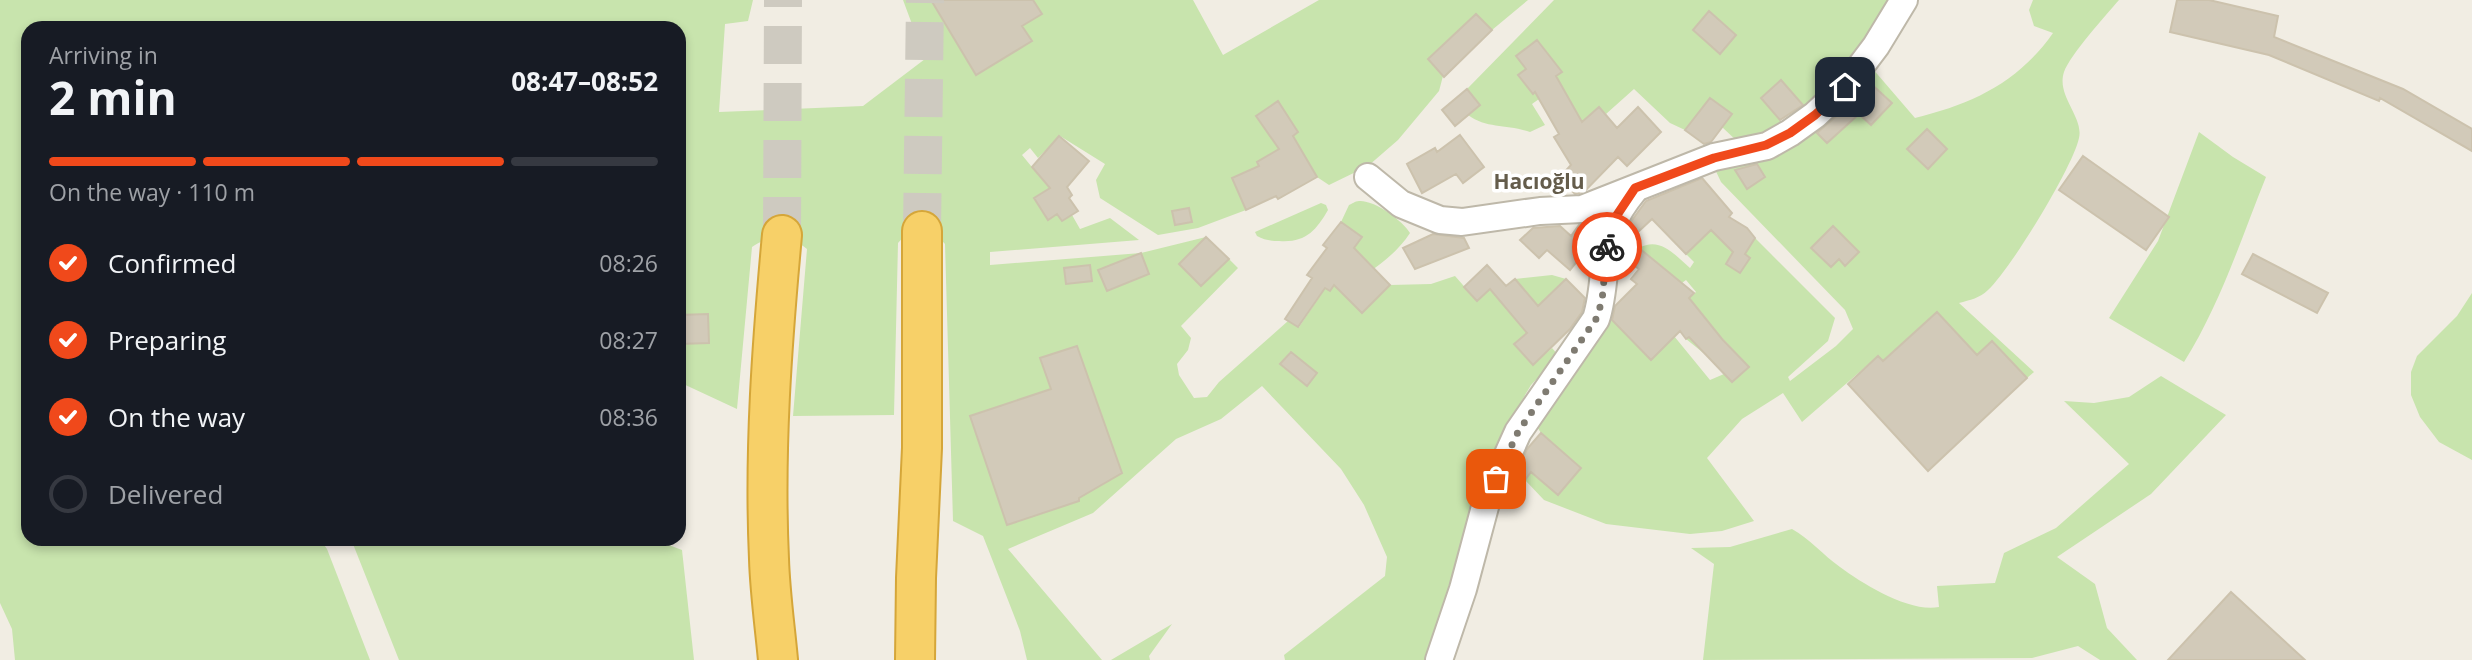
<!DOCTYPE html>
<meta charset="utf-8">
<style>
body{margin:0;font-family:"Open Sans",sans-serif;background:#242831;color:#f1f3f6;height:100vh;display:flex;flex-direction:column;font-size:26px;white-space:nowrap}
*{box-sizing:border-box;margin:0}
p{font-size:23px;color:#9ea1a6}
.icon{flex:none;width:38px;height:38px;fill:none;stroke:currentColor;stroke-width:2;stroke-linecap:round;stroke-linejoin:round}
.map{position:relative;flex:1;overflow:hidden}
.side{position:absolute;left:21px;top:21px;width:665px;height:525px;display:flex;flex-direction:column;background:#171b24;border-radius:21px;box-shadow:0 4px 10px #0003}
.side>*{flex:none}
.pin{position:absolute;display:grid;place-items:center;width:60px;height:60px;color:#fff;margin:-30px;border-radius:14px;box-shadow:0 4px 10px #0006}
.courier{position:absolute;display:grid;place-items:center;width:70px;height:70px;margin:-35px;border:5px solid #f0491b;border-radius:50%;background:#fff;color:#222;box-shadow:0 2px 9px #0007}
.head em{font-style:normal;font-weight:700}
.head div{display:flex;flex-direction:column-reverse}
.head{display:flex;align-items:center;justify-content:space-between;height:119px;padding:0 28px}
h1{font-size:46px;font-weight:700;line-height:52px}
.bar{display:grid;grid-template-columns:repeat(4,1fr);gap:10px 7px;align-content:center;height:84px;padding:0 28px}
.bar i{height:9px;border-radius:5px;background:#363941}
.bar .current{background:#f0491b}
.bar p{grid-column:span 4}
ol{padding:0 28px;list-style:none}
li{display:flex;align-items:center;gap:21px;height:77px}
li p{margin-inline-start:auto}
li .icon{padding:7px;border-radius:50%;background:#f0491b;color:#fff;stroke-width:4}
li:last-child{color:#9ea1a6}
li i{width:38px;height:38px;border:4px solid #363941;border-radius:50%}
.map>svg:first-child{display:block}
.green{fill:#c8e4ad;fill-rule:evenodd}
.building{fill:#d2cab9;stroke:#ccc2ad;stroke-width:2}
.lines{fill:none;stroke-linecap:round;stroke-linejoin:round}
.highway-tunnel{stroke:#cecac0;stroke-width:38;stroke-dasharray:38 19;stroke-linecap:butt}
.minor-casing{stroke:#beb8a9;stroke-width:30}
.highway-casing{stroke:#d5a639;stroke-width:42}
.minor{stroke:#fff;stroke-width:26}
.highway{stroke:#f7d068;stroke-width:38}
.done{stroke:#7f7b71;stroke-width:7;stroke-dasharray:0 12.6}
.route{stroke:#f0491b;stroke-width:9}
.labels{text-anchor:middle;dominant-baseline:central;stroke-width:7;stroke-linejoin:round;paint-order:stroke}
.neighbourhood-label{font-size:21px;font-weight:bold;fill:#645c4b;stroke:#fff}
</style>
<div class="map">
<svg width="2472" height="660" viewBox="0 0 2472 660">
<rect width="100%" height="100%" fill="#f1ede3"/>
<path class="green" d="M0 0H753L748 21 725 24 719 112 863 106 925 59 903 0H1193L1223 55 1319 0H1528L1492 30 1476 14 1443 76 1439 91 1398 140 1368 166 1329 185 1317 177 1295 140 1257 162 1262 171 1232 178 1246 210 1198 228 1158 235 1100 198 1096 180 1105 164 1060 136 1038 158 1030 148 1022 155 1045 183H1057L1034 198 1048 220 1057 214 1062 221 1072 215 1080 229 1110 218 1139 240 990 252V265L1141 253 1206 237 1179 264 1201 286 1229 259 1238 268 1181 326 1191 338 1188 350 1177 364 1179 375 1194 398 1207 397 1219 382 1288 321 1299 327 1320 296 1307 286 1312 278 1330 290 1347 267 1344 261 1362 237 1341 222 1349 205C1352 204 1355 201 1359 201 1375 200 1403 221 1410 233 1394 258 1365 275 1341 291L1362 313 1390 285 1431 284 1455 276 1477 301 1500 280 1507 286 1496 296 1515 318 1534 302 1515 279 1552 275 1566 279 1537 324 1514 345 1533 365 1552 348 1559 356 1531 385 1500 437 1478 499 1427 660H1285L1284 655 1385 576 1387 557 1364 505 1341 469 1262 386 1221 419 1176 439 1093 513 1008 549 1102 660H1027L1020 631 983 536 953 521 945 244 935 233H907L898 243 894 415 793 416 807 249C789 234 771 234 752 247L737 409 679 382V28H28V539H320L327 549 370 660H15L12 629 0 603ZM1290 352 1317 373 1307 386 1281 365Z
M1554 0H1895L1837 81 1805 107 1781 80 1761 98 1784 125 1739 143 1722 127 1731 114 1710 98 1685 130 1670 123 1634 89 1606 114 1599 107 1579 124 1539 99 1532 104 1545 125 1530 132C1507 124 1487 129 1468 115L1480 105 1467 89Z
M2033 0H2119C2106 15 2070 55 2064 72 2056 96 2084 117 2079 138 2073 167 2010 270 1988 290 1980 298 1970 300 1959 303L2034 372 2027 378 1993 341 1977 355 1937 312 1890 356 1958 442 1878 356 1802 422 1783 393 1742 419 1707 458 1754 521 1722 531 1690 534 1606 524 1544 500 1525 480 1532 467 1581 468 1541 433 1534 422 1607 315 1651 359 1674 336 1710 380 1724 374 1732 382 1749 367 1723 339 1706 355 1686 339 1689 298 1696 292 1686 280 1657 301 1670 273 1639 248C1660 236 1675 255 1690 268L1694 262 1686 254 1706 235 1675 195 1747 251 1755 238 1835 318 1828 341 1788 377 1790 381 1836 346 1853 329 1845 310 1721 182 1713 165 1846 102 1867 80 1872 68 1915 118C1972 104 2018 83 2053 33L2034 26 2029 10Z
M2199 132 2233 157 2266 177C2241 239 2220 305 2184 362L2109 318 2158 241Z
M1321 203 1326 205 1328 210C1316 231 1305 243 1279 241 1271 241 1264 240 1257 236L1255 232Z
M2472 293V460L2439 442 2420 417 2411 395V372L2417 356 2457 316Z
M2161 376 2226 415 2151 494 2057 557 2095 584 2107 628 2137 660H2100L2078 646 2032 658 1703 660 1714 564 1691 548 1730 547 1792 529C1810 539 1823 555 1840 567 1863 584 1910 613 1939 607L1937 586 1995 583 2004 553 2056 528 2129 464 2064 401 2094 403 2129 397Z
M351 539H653L682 550 694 660H399Z
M1172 624 1149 656 1150 660H1111Z"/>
<path class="building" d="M931 0H1033L1042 14 1022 26 1032 41 976 75Z
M2177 0H2209L2278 16 2274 37 2403 89 2472 129V151L2380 98 2379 101 2269 55 2170 32Z
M1709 11 1736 35 1720 54 1693 30Z
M1476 14 1492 30 1444 77 1428 59Z
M1537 40 1562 72 1556 76 1582 122 1599 107 1617 128 1638 107 1661 132 1627 166 1618 157 1585 191 1579 193 1575 194 1559 178 1571 165 1554 137 1559 134 1535 92 1533 94 1518 75 1526 69 1516 56Z
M1781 80 1803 105 1780 120 1761 98Z
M1869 82 1892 103 1871 125 1859 114 1827 143 1817 133 1856 99Z
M1467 89 1480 105 1455 126 1442 110Z
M1710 98 1732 114 1711 142 1704 144 1685 130Z
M1278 101 1298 132 1293 136 1317 177 1278 199 1276 196 1246 210 1232 178 1259 166 1257 162 1279 149 1256 116Z
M1927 129 1947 149 1928 169 1907 149Z
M1460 135 1484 167 1463 183 1456 174 1422 193 1407 164 1435 148 1437 152Z
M1059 136 1089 161 1067 187 1072 195 1069 198 1078 211 1062 221 1057 214 1048 220 1034 198 1050 188 1032 167Z
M2083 156 2169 217 2146 250 2059 190Z
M1757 164 1765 177 1747 189 1735 170Z
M1702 178 1732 213 1729 217 1747 228 1755 238 1745 254 1750 258 1740 273 1726 264 1733 252 1711 230 1686 254 1652 219 1625 244 1624 243 1630 223 1646 201Z
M1189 208 1192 222 1175 225 1172 211Z
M1596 221 1592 243 1570 270 1547 250 1539 258 1520 240 1533 228 1560 226 1571 236 1579 225Z
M1341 222 1362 237 1354 248 1390 285 1362 313 1334 285 1330 291 1325 288 1298 327 1285 319 1312 278 1307 275 1327 248 1323 245Z
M1833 226 1859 252 1845 266 1839 259 1831 267 1811 248Z
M1433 234 1464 238 1469 248 1415 269 1403 248Z
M1206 237 1229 259 1201 286 1179 264Z
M1639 248 1694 293 1689 298 1722 339 1749 367 1732 382 1689 337 1686 339 1680 331 1651 360 1612 320 1615 306 1637 284 1631 279 1639 269 1628 261Z
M1141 253 1149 274 1107 291 1098 270Z
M2253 254 2328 293 2317 313 2242 274Z
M1090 265 1092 281 1066 284 1064 268Z
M1487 265 1506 286 1515 279 1538 306 1566 279 1585 298 1582 312 1570 329 1533 365 1514 344 1527 333 1490 289 1477 301 1464 287Z
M1937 312 1977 355 1992 341 2027 378 1928 471 1848 384 1878 356 1883 361Z
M708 314 709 343 679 344V315Z
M1077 346 1122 473 1079 498V501L1007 525 970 416 1051 389 1040 358Z
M1291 352 1317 373 1307 386 1280 364Z
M1541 433 1581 468 1558 495 1531 472 1525 480 1517 473 1527 449Z
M2231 592 2305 660H2168Z"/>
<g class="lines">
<path class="highway-tunnel" d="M922 231 925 0
M782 235 783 0"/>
<g class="minor-casing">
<path id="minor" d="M1368 177 1401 204 1440 220 1462 222 1540 211 1582 209 1714 157 1767 146 1790 133 1815 115 1845 87 1876 46 1904 0
M1439 660 1463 589 1486 503 1518 432 1596 319C1606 289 1602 256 1612 226 1617 212 1626 200 1635 189"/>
</g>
<g class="highway-casing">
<path id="highway" d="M778 660C775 627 770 593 769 559 764 451 772 343 782 235
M915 660 916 578 922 448V231"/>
</g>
<use href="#minor" class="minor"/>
<use href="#highway" class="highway"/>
</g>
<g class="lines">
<path class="done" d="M1496 479 1518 432 1596 319 1602 301 1607 247"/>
<path class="route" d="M1607 247 1612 227 1617 215 1635 188 1714 158 1766 145 1790 133 1815 115 1845 87"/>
</g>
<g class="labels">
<g class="neighbourhood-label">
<text x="1539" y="181">Hacıoğlu</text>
</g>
</g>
</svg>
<div class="pin" style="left:1496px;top:479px;background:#ea580c"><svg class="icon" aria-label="bag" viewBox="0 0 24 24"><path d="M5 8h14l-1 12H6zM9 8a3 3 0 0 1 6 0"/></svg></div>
<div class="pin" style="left:1845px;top:87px;background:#1f2937"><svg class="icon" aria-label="home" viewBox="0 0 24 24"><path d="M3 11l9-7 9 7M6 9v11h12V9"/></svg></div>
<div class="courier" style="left:1607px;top:247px"><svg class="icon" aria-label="bike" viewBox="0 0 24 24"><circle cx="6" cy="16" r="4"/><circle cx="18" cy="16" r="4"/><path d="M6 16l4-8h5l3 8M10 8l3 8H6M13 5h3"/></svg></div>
<section class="side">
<div class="head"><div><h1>2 min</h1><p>Arriving in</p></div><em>08:47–08:52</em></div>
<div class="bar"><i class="current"></i><i class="current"></i><i class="current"></i><i></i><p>On the way · 110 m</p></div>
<ol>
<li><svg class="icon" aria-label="check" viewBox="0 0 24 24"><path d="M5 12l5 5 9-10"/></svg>Confirmed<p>08:26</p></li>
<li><svg class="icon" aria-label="check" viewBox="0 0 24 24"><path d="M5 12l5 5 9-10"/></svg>Preparing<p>08:27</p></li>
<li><svg class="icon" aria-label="check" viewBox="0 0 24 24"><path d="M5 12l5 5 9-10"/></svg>On the way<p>08:36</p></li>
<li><i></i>Delivered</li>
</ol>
</section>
</div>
